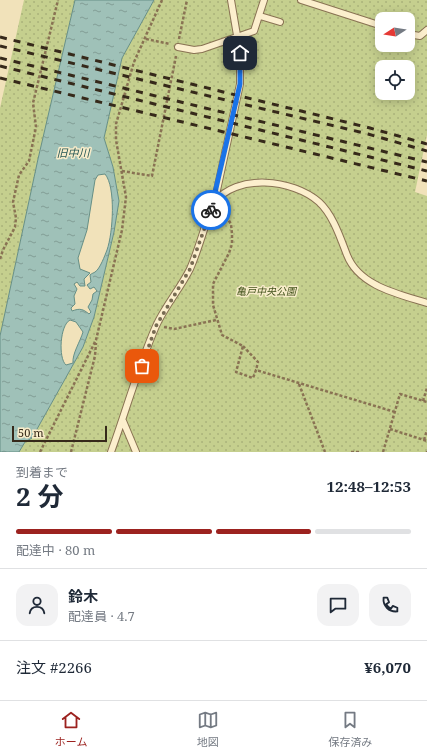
<!DOCTYPE html>
<html lang="ja">
<meta charset="utf-8">
<style>
body{margin:0;font-family:"Noto Serif","Noto Sans JP",serif;background:#f2f2f3;color:#1f2937;height:100vh;display:flex;flex-direction:column;font-size:15px;white-space:nowrap}
*{box-sizing:border-box;margin:0}
p{font-size:13px;color:#747a83}
.icon{flex:none;width:22px;height:22px;fill:none;stroke:currentColor;stroke-width:2;stroke-linecap:round;stroke-linejoin:round}
.map{position:relative;height:452px;overflow:hidden}
.panel{display:flex;flex-direction:column;background:#fff;flex:1}
.panel>*{flex:none}
.needle{width:26px;rotate:258deg}
.controls{position:absolute;left:375px;top:12px;display:grid;gap:8px}
.controls a{display:grid;place-items:center;width:40px;height:40px;border-radius:8px;background:#fff;box-shadow:0 2px 10px #0003;font-size:20px}
.scale{position:absolute;left:12px;bottom:10px;width:95px;box-sizing:border-box;padding-left:4px;border:2px solid #36291a;border-top:0;font-size:11px;line-height:14px;white-space:nowrap;color:#36291a;-webkit-text-stroke:3px #f8ecca;paint-order:stroke}
.pin{position:absolute;display:grid;place-items:center;width:34px;height:34px;color:#fff;margin:-17px;border-radius:8px;box-shadow:0 2px 6px #0006}
.courier{position:absolute;display:grid;place-items:center;width:40px;height:40px;margin:-20px;border:3px solid #1a73e8;border-radius:50%;background:#fff;color:#222;box-shadow:0 1px 5px #0007}
.head em{font-style:normal;font-weight:700}
.head div{display:flex;flex-direction:column-reverse}
.head{display:flex;align-items:center;justify-content:space-between;height:68px;padding:0 16px}
h1{font-size:26px;font-weight:700;line-height:30px}
.bar{display:grid;grid-template-columns:repeat(4,1fr);gap:6px 4px;align-content:center;height:48px;padding:0 16px}
.bar i{height:5px;border-radius:3px;background:#e0e1e3}
.bar .active{background:#9c221f}
.bar p{grid-column:span 4}
.line{display:flex;align-items:center;gap:10px;padding:0 16px;border-top:1px solid #e0e1e3}
.line div{flex:1}
.round{display:grid;place-items:center;flex:none;width:42px;height:42px;border-radius:12px;background:#f2f2f3}
.menu{display:flex;justify-content:space-around;align-items:center;height:56px;border-top:1px solid #e0e1e3;background:#fff;font-size:11px;color:#747a83}
.menu a{display:grid;justify-items:center;gap:2px}
.menu .active{color:#9c221f}
.map>svg:first-child{display:block}
.park{fill:url(#park-dots);fill-rule:evenodd}
.water{fill:url(#water-ripples);stroke:#668f86;fill-rule:evenodd}
.lines{fill:none;stroke-linecap:round;stroke-linejoin:round}
.lane-casing{stroke:#897253;stroke-width:8}
.path{stroke:#897253;stroke-width:2.5;stroke-dasharray:3 2;stroke-linecap:butt}
.lane{stroke:#fcefcd;stroke-width:6}
.rail{stroke:#36291a;stroke-width:3;stroke-dasharray:7 7;stroke-linecap:butt}
.done{stroke:#776a52;stroke-width:4;stroke-dasharray:0 7.2}
.route{stroke:#1a73e8;stroke-width:5}
.labels{text-anchor:middle;dominant-baseline:central;stroke-width:3;stroke-linejoin:round;paint-order:stroke}
.park-label{font-size:10px;font-style:italic;fill:#45551e;stroke:#f8ecca}
.water-label{font-size:11px;font-style:italic;fill:#275856;stroke:#f8ecca}
</style>
<div class="map">
<svg width="427" height="452" viewBox="0 0 427 452">
<defs>
<pattern id="park-dots" width="8" height="8" patternUnits="userSpaceOnUse"><rect width="8" height="8" fill="#c5cf8e"/><path d="M2 2h.1M6 6h.1" fill="none" stroke="#aab27a" stroke-width="1.8" stroke-linecap="round"/></pattern>
<pattern id="water-ripples" width="26" height="14" patternUnits="userSpaceOnUse"><rect width="26" height="14" fill="#9fc1b8"/><path d="M2 4q2-2 4 0t4 0M15 11q2-2 4 0t4 0" fill="none" stroke="#829d95"/></pattern>
</defs>
<rect width="100%" height="100%" fill="#f1e2ba"/>
<path class="park" d="M24 0H75L38 159 0 336V108Z
M154 0H427V135L415 192 427 196V452H19L25 441 32 438 83 347 94 317 114 232 119 201 113 167 104 138 122 58ZM382 19H408V45H382ZM382 67H408V93H382Z"/>
<path class="water" d="M75 0H154L122 58 104 138 113 167 119 201 114 232 94 317 83 347 32 438 25 442 19 452H0V336L38 159ZM105 174C116 187 113 233 107 250 105 255 100 269 95 272 94 273 92 273 90 275L91 282 87 285 90 289 94 287 97 291 93 294 92 300 88 307 91 312 89 314C83 309 80 308 72 311L71 308 75 304 74 296 77 289 74 284 77 282 80 286H85L84 279 90 273 80 269 78 258 87 230 95 180 98 175ZM70 320 76 322 83 332C80 342 72 354 73 363L66 365C58 358 60 325 70 320Z"/>
<g class="lines">
<g class="lane-casing">
<path id="lane" d="M301 0 382 26
M260 16 280 22
M408 34 420 36 427 30
M178 47 194 50 202 49 254 31 264 0
M214 204 240 84V53L231 0
M123 421 136 452
M111 452C126 411 138 367 156 326 165 306 180 289 190 269 197 253 202 236 207 220 209 215 211 208 214 203 236 173 293 179 319 202 333 215 340 237 347 255 359 286 398 294 427 303"/>
</g>
<path class="path" d="M146 39 170 44
M179 39 187 0
M122 171 152 176 176 56
M221 208 231 224 232 234V244L229 253 213 284V305L222 335 243 346 236 372 253 378 256 370 395 412
M0 259 3 250 15 227 16 218 13 202 19 175 29 161 36 127 33 103 58 0
M164 327 174 329 216 320
M243 346 258 362 256 370
M299 384 325 452
M423 401 427 388
M390 429 427 441
M424 440 427 430
M40 452 96 340 122 230 126 197 116 140V124L134 62 162 0
M71 452 95 356 96 343
M351 452H359
M383 452 400 394 427 402
M427 452V451"/>
<use href="#lane" class="lane"/>
<path class="rail" d="M0 37 370 128 427 144
M0 46 368 134 427 151
M0 58 427 162
M0 66 427 171
M0 78 427 181"/>
</g>
<g class="lines">
<path class="done" d="M142 366 156 326 190 269 211 210"/>
<path class="route" d="M211 210 240 84V53"/>
</g>
<g class="labels">
<g class="park-label">
<text x="266" y="291">亀戸中央公園</text>
</g>
<g class="water-label">
<text x="73" y="152">旧中川</text>
</g>
</g>
</svg>
<div class="controls">
<a><svg class="needle" viewBox="-14 -14 28 28"><path d="M0-13l5 13h-10z" fill="#e53935"/><path d="M0 13l5-13h-10z" fill="#747a83"/></svg></a>
<a><svg class="icon" aria-label="locate" viewBox="0 0 24 24"><circle cx="12" cy="12" r="6"/><path d="M12 2v4M12 18v4M2 12h4M18 12h4"/></svg></a>
</div>
<div class="scale">50 m</div>
<div class="pin" style="left:142px;top:366px;background:#ea580c"><svg class="icon" aria-label="bag" viewBox="0 0 24 24"><path d="M5 8h14l-1 12H6zM9 8a3 3 0 0 1 6 0"/></svg></div>
<div class="pin" style="left:240px;top:53px;background:#1f2937"><svg class="icon" aria-label="home" viewBox="0 0 24 24"><path d="M3 11l9-7 9 7M6 9v11h12V9"/></svg></div>
<div class="courier" style="left:211px;top:210px"><svg class="icon" aria-label="bike" viewBox="0 0 24 24"><circle cx="6" cy="16" r="4"/><circle cx="18" cy="16" r="4"/><path d="M6 16l4-8h5l3 8M10 8l3 8H6M13 5h3"/></svg></div>
</div>
<section class="panel">
<div class="head"><div><h1>2 分</h1><p>到着まで</p></div><em>12:48–12:53</em></div>
<div class="bar"><i class="active"></i><i class="active"></i><i class="active"></i><i></i><p>配達中 · 80 m</p></div>
<div class="line" style="height:72px"><a class="round"><svg class="icon" aria-label="person" viewBox="0 0 24 24"><circle cx="12" cy="8" r="4"/><path d="M4 21q1-7 8-7t8 7"/></svg></a><div><b>鈴木</b><p>配達員 · 4.7</p></div><a class="round"><svg class="icon" aria-label="chat" viewBox="0 0 24 24"><path d="M4 5h16v11H9l-5 4z"/></svg></a><a class="round"><svg class="icon" aria-label="phone" viewBox="0 0 24 24"><path d="M5 4h4l2 5-3 2q2 4 5 5l2-3 5 2v4C11 20 4 13 5 4z"/></svg></a></div>
<div class="line" style="height:52px"><div>注文 #2266</div><b>¥6,070</b></div>
</section>
<nav class="menu">
<a class="active"><svg class="icon" aria-label="home" viewBox="0 0 24 24"><path d="M3 11l9-7 9 7M6 9v11h12V9"/></svg>ホーム</a>
<a><svg class="icon" aria-label="map" viewBox="0 0 24 24"><path d="M3 6l6-2 6 2 6-2v14l-6 2-6-2-6 2zM9 4v14M15 6v14"/></svg>地図</a>
<a><svg class="icon" aria-label="saved" viewBox="0 0 24 24"><path d="M7 4h10v16l-5-4-5 4z"/></svg>保存済み</a>
</nav>
